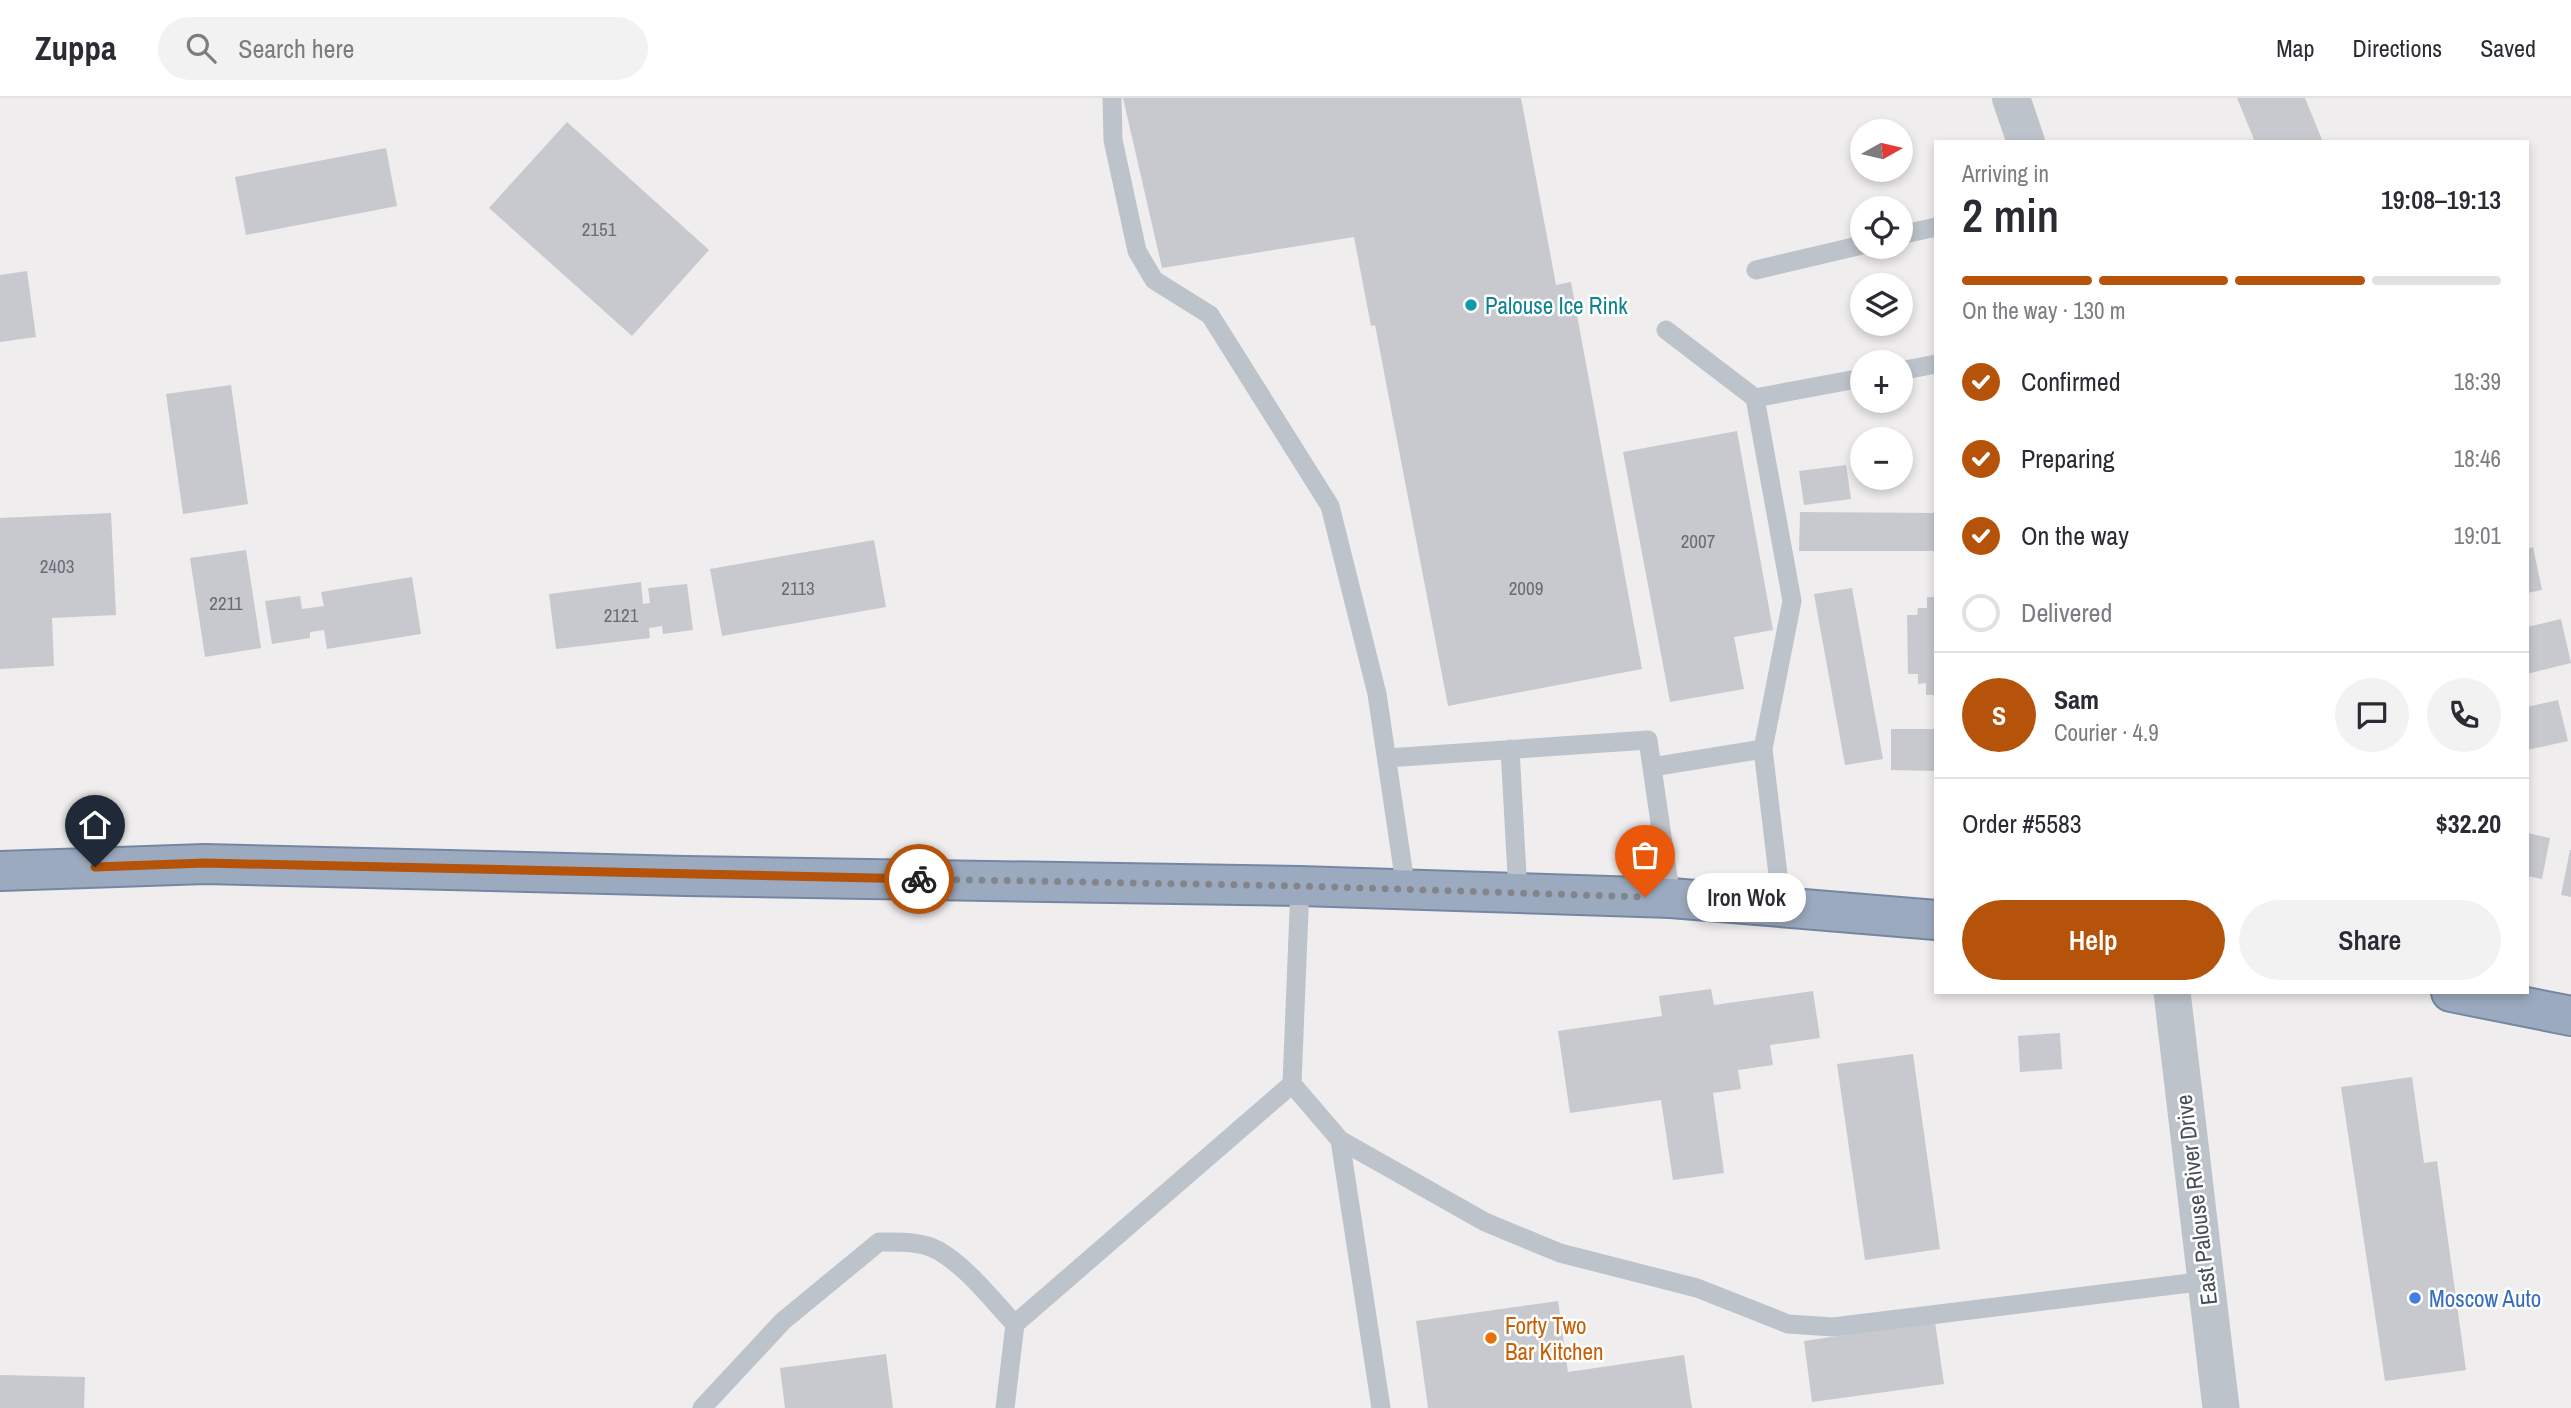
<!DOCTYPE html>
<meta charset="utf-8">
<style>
body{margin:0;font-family:"Archivo Narrow",sans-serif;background:#f2f2f3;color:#2b2b33;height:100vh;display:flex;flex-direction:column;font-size:26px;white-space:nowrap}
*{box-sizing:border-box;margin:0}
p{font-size:23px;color:#7c7c81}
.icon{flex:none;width:38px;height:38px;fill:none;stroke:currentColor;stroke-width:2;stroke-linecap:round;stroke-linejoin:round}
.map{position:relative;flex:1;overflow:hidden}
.details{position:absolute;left:1934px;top:42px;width:595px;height:854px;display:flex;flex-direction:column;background:#fff;border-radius:0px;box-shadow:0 4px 10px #0003}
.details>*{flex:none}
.needle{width:46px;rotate:82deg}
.controls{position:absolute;left:1850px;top:21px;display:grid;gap:14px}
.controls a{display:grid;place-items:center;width:63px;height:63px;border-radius:50%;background:#fff;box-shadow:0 4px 10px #0003;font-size:35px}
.pin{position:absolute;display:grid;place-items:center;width:60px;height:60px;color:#fff;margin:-72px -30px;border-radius:50% 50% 50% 0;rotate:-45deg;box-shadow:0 0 7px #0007}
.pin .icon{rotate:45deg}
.courier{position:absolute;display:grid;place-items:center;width:70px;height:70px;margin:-35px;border:5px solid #b45309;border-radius:50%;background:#fff;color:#222;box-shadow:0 2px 9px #0007}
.bubble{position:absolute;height:49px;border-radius:24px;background:#fff;box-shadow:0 4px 10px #0003;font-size:23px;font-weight:600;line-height:49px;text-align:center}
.headline em{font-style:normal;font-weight:600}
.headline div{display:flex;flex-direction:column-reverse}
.headline{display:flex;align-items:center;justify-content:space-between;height:119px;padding:0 28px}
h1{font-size:46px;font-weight:600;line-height:52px}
.bar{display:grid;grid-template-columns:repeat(4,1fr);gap:10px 7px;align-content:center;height:84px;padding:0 28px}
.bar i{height:9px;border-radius:5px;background:#e1e1e2}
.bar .current{background:#b45309}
.bar p{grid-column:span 4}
.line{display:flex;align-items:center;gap:18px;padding:0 28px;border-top:2px solid #e1e1e2}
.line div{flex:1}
.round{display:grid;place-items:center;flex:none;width:74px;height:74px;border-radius:37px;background:#f2f2f3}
ol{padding:0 28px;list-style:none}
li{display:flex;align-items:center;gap:21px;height:77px}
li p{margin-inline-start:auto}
li .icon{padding:7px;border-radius:50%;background:#b45309;color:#fff;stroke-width:4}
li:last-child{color:#7c7c81}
li i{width:38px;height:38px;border:4px solid #e1e1e2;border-radius:50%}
.button{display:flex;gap:14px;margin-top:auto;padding:14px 28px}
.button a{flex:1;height:80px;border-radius:42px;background:#b45309;color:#fff;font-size:28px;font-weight:600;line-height:80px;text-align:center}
.button a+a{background:#f2f2f3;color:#2b2b33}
header{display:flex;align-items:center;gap:42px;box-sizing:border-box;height:98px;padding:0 35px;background:#fff;border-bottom:2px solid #e1e1e2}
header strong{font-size:33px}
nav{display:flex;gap:38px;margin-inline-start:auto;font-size:24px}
.search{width:490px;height:63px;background:#f2f2f3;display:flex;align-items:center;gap:18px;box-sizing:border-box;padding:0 24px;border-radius:38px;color:#7c7c81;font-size:26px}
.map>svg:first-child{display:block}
.building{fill:#c7c9cf}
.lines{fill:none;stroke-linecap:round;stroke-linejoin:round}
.trunk-casing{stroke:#7586a2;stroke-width:42}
.service{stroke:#bdc3ca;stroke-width:19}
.minor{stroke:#bdc3ca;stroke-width:37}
.tertiary{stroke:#bdc3ca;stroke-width:38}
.trunk{stroke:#9caac0;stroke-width:38}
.done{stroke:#82868c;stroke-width:7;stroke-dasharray:0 12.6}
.route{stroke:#b45309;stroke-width:9}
.culture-dot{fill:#0f9aa8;stroke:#fff;stroke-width:2.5}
.shop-dot{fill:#3f7fe0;stroke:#fff;stroke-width:2.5}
.food-dot{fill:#e8710a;stroke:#fff;stroke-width:2.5}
.labels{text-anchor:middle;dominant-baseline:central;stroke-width:5;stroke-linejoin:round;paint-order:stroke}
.number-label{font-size:19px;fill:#676d76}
.culture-label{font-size:23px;fill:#0d838f;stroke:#fff;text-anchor:start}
.street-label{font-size:23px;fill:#474e58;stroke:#fff}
.shop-label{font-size:23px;fill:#366cbe;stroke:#fff;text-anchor:start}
.food-label{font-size:23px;fill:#c56008;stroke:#fff;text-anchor:start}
</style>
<header>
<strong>Zuppa</strong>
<div class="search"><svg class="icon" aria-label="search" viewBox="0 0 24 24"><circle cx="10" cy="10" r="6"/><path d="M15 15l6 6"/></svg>Search here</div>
<nav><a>Map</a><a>Directions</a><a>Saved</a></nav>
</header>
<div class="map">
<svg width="2571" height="1310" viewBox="0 0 2571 1310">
<rect width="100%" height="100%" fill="#efeded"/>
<path class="building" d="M1123 0H1521L1556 187 1571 184 1642 571 1448 608 1375 227 1371 228 1354 139 1162 170Z
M2237 0H2305L2323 44H2255Z
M567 24 709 152 632 238 489 110Z
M386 50 397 108 246 137 235 79Z
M27 173 36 239 0 244V177Z
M231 287 248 406 183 416 166 296Z
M1737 333 1773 532 1734 539 1744 591 1670 604 1623 354Z
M1846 367 1851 401 1804 407 1799 373Z
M1800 414 1936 415V453H1799Z
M111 415 116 517 52 520 54 568 0 571V420Z
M874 442 886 509 722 538 710 471Z
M2533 449 2542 492 2527 495V451Z
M246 452 261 550 205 559 190 460Z
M412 479 421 536 327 551 324 532 310 534V540L272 546 265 503 300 498 302 511 324 508 321 494Z
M641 484 643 506 650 505 648 490 687 486 693 532 663 536 662 528 649 530 650 540 556 551 549 496Z
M1852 490 1883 661 1845 667 1814 496Z
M1927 499H1936V597H1926V585L1918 586V576H1908L1907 517H1917L1918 510H1927Z
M2561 521 2571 565 2527 576V529Z
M2558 602 2568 643 2527 652V609Z
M1891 631H1936V673L1891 672Z
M2527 735 2550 740 2542 781 2527 778Z
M2570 752H2571V799L2561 797Z
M1711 891 1714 907 1813 893 1820 940 1770 947 1773 967 1738 972 1741 991 1713 995 1724 1075 1673 1082 1661 1002 1570 1015 1558 933 1662 918 1659 898Z
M2060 935 2062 971 2020 974 2018 938Z
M1913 956 1940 1151 1865 1162 1837 966Z
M2412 979 2424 1065 2437 1063 2466 1272 2385 1283 2341 989Z
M1558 1203 1568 1274 1684 1257 1692 1310H1428L1416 1223Z
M1935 1224 1944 1286 1812 1304 1804 1243Z
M886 1256 893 1310H785L780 1270Z
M0 1277 85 1279 84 1310H0Z"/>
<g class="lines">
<g class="trunk-casing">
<path id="trunk" d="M0 773 205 766 686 778 1300 788 1671 800 1936 822
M2451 894 2571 918"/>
</g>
<path class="service" d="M1112 0 1113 42 1137 153 1154 182 1210 217 1330 408 1377 596 1406 792
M1900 137 1936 129
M1756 172 1862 147
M1666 232 1755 300
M1900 273 1936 266
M1510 651 1518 795
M1763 651 1792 503 1755 300 1862 280
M1387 660 1648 642 1671 800
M1652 669 1763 651 1782 810
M1300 788 1292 986 1340 1042 1381 1310
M1340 1042 1485 1124 1560 1155 1697 1190 1788 1226 1833 1229 2206 1183
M702 1310 783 1223 879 1144C898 1144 922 1143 939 1153 968 1170 992 1202 1015 1226
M1005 1310 1015 1226 1292 986"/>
<path class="minor" d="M2172 894 2221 1310"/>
<path class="tertiary" d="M2011 0 2026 44"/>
<use href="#trunk" class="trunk"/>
</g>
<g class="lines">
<path class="done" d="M919 781 1300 788 1645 799"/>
<path class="route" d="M95 769 205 765 919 781"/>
</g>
<circle class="culture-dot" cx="1471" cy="207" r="7"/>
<circle class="shop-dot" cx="2415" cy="1200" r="7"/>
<circle class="food-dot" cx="1491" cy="1240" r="7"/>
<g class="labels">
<g class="number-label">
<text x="599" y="131">2151</text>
<text x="1698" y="443">2007</text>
<text x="57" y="468">2403</text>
<text x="798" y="490">2113</text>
<text x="1526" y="490">2009</text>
<text x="226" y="505">2211</text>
<text x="621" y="517">2121</text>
</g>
<g class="culture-label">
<text x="1485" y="207">Palouse Ice Rink</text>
</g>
<g class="street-label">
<text transform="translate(2196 1102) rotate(-97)">East Palouse River Drive</text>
</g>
<g class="shop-label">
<text x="2429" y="1200">Moscow Auto</text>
</g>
<g class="food-label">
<text x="1505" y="1227">Forty Two<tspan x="1505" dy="26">Bar Kitchen</tspan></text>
</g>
</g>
</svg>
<div class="controls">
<a><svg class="needle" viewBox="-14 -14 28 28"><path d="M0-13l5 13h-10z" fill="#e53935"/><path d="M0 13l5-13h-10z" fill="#7c7c81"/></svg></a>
<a><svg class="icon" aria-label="locate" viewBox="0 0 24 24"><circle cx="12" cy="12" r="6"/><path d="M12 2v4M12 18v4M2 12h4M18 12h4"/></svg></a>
<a><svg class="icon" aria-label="layers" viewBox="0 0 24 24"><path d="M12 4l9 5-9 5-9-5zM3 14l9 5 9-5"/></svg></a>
<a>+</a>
<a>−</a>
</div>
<div class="pin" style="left:1645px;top:799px;background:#ea580c"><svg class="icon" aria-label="bag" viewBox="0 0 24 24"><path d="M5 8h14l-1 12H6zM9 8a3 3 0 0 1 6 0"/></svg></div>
<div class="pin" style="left:95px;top:769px;background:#1f2937"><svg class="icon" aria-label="home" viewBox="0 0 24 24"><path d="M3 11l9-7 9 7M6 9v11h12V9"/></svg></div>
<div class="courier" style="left:919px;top:781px"><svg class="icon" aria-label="bike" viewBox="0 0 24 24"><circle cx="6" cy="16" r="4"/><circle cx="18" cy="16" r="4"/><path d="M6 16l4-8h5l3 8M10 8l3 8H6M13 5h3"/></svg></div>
<div class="bubble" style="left:1687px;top:775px;width:119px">Iron Wok</div>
<section class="details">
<div class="headline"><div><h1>2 min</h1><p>Arriving in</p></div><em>19:08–19:13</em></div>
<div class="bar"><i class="current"></i><i class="current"></i><i class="current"></i><i></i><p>On the way · 130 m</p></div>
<ol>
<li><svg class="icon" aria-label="check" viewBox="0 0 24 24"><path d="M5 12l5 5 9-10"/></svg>Confirmed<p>18:39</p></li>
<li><svg class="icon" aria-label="check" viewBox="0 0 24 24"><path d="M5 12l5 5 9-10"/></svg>Preparing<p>18:46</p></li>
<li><svg class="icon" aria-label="check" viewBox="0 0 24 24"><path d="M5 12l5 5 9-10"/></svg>On the way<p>19:01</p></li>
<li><i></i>Delivered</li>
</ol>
<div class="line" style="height:126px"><b class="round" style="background:#b45309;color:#fff">S</b><div><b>Sam</b><p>Courier · 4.9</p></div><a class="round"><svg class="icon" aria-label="chat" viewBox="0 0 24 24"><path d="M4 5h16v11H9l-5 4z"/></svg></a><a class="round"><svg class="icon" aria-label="phone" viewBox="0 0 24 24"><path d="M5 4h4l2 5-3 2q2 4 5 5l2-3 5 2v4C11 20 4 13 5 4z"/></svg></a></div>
<div class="line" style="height:91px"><div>Order #5583</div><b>$32.20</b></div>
<div class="button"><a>Help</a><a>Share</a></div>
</section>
</div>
